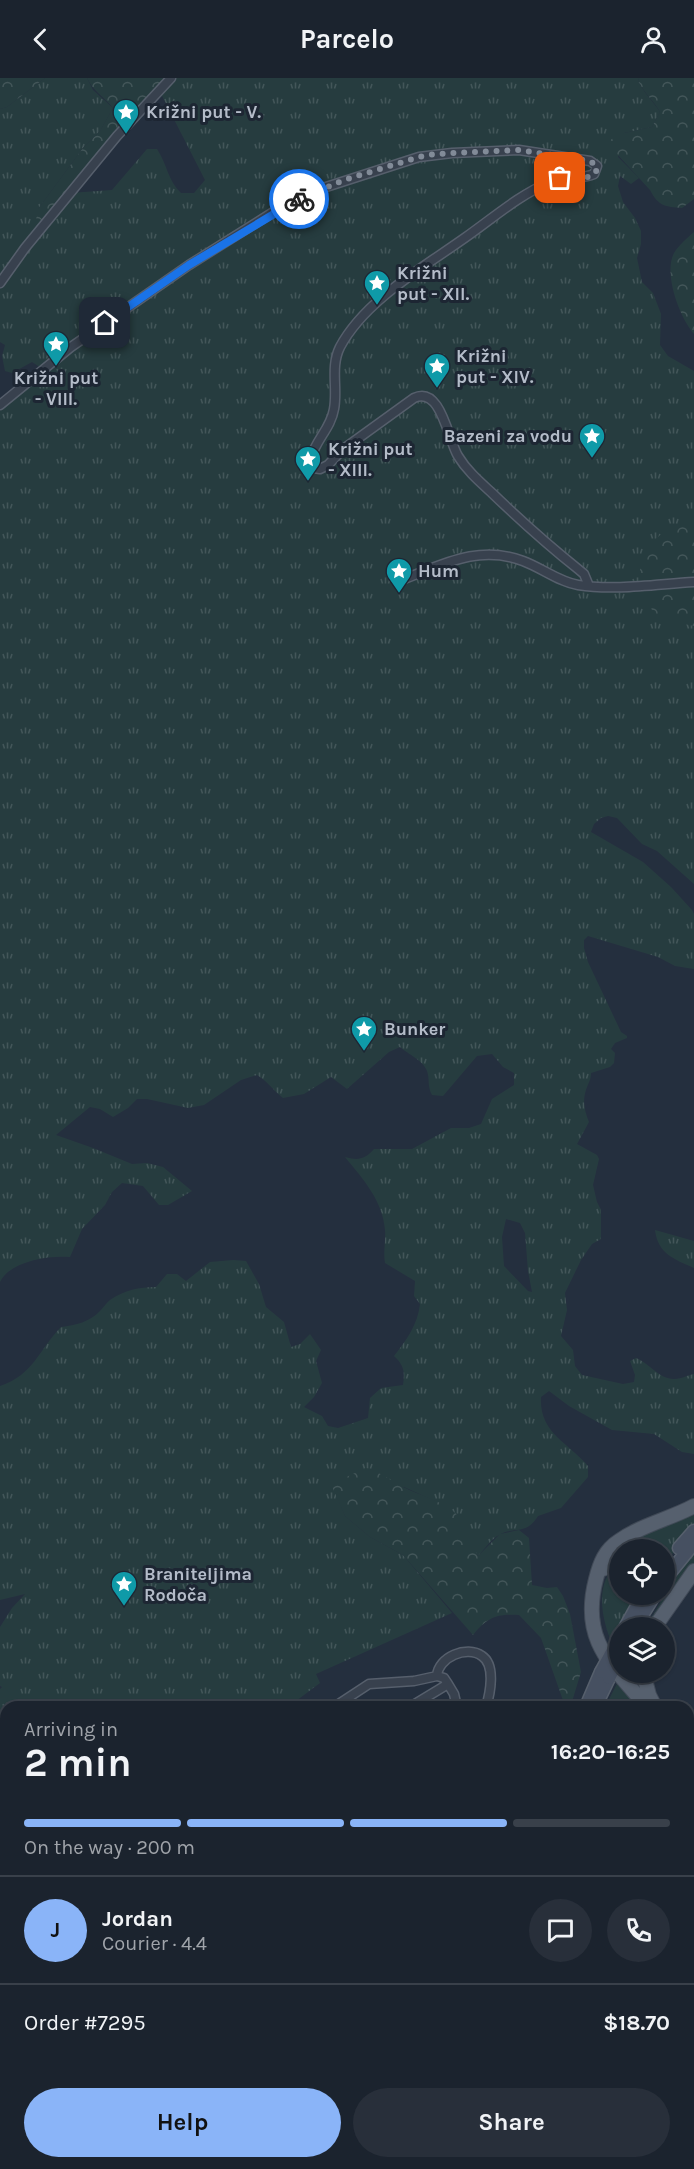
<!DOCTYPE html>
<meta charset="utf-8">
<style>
body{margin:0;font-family:Karla,sans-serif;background:#282f3a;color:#f1f3f6;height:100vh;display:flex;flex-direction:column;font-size:22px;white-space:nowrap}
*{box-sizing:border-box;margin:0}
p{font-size:20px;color:#a0a4aa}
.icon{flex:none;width:33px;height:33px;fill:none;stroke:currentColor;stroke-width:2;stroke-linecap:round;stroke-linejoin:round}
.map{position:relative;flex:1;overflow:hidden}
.details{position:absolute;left:0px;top:1623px;width:694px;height:468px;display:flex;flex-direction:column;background:#1b232e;border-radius:18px 18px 0 0;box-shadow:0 2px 4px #0004,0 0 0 2px #39404a}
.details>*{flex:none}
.tools{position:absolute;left:609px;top:1461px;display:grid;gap:12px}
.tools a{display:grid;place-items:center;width:66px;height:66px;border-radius:50%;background:#1b232e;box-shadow:0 2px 4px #0004,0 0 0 2px #39404a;font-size:30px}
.pin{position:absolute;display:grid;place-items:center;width:51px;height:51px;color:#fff;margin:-26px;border-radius:12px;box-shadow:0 3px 9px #0006}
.courier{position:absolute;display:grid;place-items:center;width:60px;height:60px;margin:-30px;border:4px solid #1a73e8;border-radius:50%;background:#fff;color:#222;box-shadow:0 2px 8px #0007}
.overview em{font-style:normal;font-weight:700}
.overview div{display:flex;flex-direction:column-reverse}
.overview{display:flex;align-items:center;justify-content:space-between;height:102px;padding:0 24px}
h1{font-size:39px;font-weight:700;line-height:45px}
.bar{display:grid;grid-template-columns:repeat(4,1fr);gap:9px 6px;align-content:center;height:72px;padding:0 24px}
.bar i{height:8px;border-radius:4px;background:#39404a}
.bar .selected{background:#8ab4f8}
.bar p{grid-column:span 4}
.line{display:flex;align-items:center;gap:15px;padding:0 24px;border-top:2px solid #39404a}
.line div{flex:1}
.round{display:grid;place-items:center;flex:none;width:63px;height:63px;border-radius:32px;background:#282f3a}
.button{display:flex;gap:12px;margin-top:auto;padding:12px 24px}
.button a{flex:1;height:69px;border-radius:36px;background:#8ab4f8;color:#111;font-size:24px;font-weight:700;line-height:69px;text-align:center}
.button a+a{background:#282f3a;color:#f1f3f6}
header{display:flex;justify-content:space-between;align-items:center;height:78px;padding:0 24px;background:#1b232e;font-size:27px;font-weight:700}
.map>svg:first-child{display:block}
.medical{fill:#32303f}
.grass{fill:url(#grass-tufts);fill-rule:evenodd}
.forest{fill:url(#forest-crowns)}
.water{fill:url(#water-waves)}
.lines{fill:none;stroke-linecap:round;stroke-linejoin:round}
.minor-casing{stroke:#565f6c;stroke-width:11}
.secondary-casing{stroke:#565f6c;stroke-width:15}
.primary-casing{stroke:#414a57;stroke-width:16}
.minor{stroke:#38414e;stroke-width:8}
.secondary{stroke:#465061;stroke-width:12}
.primary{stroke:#56606e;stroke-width:14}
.secondary-bridge-casing{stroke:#565f6c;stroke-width:15;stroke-linecap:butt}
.secondary-bridge{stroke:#465061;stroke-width:12}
.done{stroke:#828b98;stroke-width:6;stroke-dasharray:0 10.8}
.route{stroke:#1a73e8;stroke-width:8}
.labels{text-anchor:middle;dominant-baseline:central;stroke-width:6;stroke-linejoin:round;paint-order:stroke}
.poi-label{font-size:18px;font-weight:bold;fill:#b4bcc9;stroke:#1d2633;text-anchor:start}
</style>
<header><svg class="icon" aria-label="back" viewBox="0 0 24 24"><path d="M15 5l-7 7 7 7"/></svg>Parcelo<svg class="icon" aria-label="person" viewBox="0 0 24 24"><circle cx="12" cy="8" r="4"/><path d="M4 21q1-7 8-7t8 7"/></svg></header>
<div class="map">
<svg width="694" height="2091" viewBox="0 0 694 2091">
<defs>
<pattern id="grass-tufts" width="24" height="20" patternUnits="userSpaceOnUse" patternTransform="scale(1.5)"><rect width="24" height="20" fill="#263c3f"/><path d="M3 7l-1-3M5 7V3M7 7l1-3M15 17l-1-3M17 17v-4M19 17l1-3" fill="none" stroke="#435659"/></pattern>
<pattern id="forest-crowns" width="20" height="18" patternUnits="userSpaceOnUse" patternTransform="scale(1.5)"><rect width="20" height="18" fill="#263c3f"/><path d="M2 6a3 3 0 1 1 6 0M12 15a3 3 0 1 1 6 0" fill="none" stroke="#435659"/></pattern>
<pattern id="water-waves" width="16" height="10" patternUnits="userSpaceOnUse" patternTransform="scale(1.5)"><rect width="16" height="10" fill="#394c67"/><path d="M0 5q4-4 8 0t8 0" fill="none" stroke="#53647b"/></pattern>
</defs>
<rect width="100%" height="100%" fill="#242f3e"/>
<path class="medical" d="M457 2085H590L595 2091H450Z"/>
<path class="grass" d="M45 0H87L93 12 113 30 100 53 83 70 38 131 70 115 112 112 147 71H157C167 86 168 103 181 115H194L205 102 159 12 171 0H639L638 3C644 15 653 23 660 34L652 49 624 55 618 79 639 100 631 106 620 98 618 108 623 124 635 140 641 153V166L637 180 642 204 653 215 661 236 660 267 668 278 694 293V806L657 773 642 766 617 740 608 738 601 740 594 746 591 754 643 784 671 809 692 832 694 836V891L675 888 658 879 588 858 584 862V870L588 884 621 954 627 958V960L615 965 611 971 615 975 614 985 610 989 591 995C591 1001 589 1004 587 1009 582 1022 584 1032 589 1044L577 1066 597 1077 599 1081 593 1107 597 1124 601 1132V1161L592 1166 581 1182 565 1215 567 1232 561 1258 573 1272 575 1288 582 1297 623 1306 634 1304 635 1297 630 1283 636 1280C649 1285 660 1302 675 1301 681 1301 688 1297 694 1296V1376L682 1374 654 1356 612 1352 569 1328 549 1313 541 1319C539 1355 568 1364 588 1388V1399L561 1430 538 1438C526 1458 513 1448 499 1457 491 1461 484 1472 478 1478L469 1465 456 1436 435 1423 404 1409 332 1406 345 1438 370 1459 403 1477 452 1535 316 1596 320 1605 288 1629H6V1797L0 1799V1611L2 1609 0 1608V1549L12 1530 25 1516 0 1522V1308C34 1297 39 1271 61 1249 76 1247 90 1244 100 1233 104 1229 106 1225 110 1222 125 1212 139 1209 156 1209L167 1196H177L186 1203 210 1184 233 1182 246 1183 259 1206 266 1229 284 1244 291 1269 300 1266 310 1256 321 1272 316 1283 322 1305 314 1319 304 1329 322 1338 328 1348 338 1350 368 1340 370 1320 381 1310 403 1307C405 1294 404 1287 394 1278 406 1263 418 1246 420 1226L414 1218 415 1203 385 1185C383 1173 386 1163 385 1152 383 1123 363 1101 345 1079 359 1083 365 1081 374 1071H412L451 1050H469L481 1046 492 1021 514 1007V995L503 989 492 976 477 978 443 1018 432 1017C427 1008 430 1001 427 993 424 983 408 976 400 969L389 974 347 1011 331 999 304 1016 283 1020C273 1012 267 1003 257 997L241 1002 204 1027 188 1030 147 1021H137L128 1030 113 1039 100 1031 90 1029 56 1057 93 1070 132 1086 147 1085 163 1089 192 1113 168 1127H159L143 1108 122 1105 112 1114 105 1127 82 1151 70 1179C49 1177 10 1183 0 1204V327L43 291 32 284 12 295 5 293 2 278 5 267 0 264V31L7 29ZM506 1141 520 1145 525 1155 528 1193 532 1214 528 1213 504 1188 502 1159Z
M655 1152 694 1163V1190C674 1181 658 1176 655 1152Z
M694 1432V1449L665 1485 664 1472H621L636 1460Z
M694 1476V1489L652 1549 645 1550 674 1502Z
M619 1485 620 1516 642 1517 612 1565C601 1540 594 1503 619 1485Z
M619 1602 638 1624C626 1625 616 1629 605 1629Z
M6 2012V2085H284L281 2091H0V2014Z"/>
<path class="forest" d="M0 0H45L7 29 0 31Z
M87 0H171L45 147 36 142 38 131 83 70 100 53 113 30C104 19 93 13 87 0Z
M639 0H694V121L682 130C666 129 658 128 650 112L606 64 624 55 652 49 660 34C654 23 644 15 638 3Z
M694 154V256C680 240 663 196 674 175 679 167 687 160 694 154Z
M694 444V548C685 546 665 543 658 539 654 536 650 528 647 524 630 500 644 466 667 452 676 447 684 446 694 444Z
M366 1390C380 1394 390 1402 403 1409 417 1416 448 1425 457 1437 465 1447 470 1466 478 1478L500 1456 519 1452 529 1460 532 1507 547 1510 557 1509 563 1518 570 1536 581 1594 571 1627 565 1628 541 1560 519 1537C496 1536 488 1539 473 1557L403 1477 370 1459 345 1438 331 1406Z
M6 1838V1882L0 1883V1840Z
M284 2085H344L338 2091H281Z
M417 2085H457L450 2091H413Z"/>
<path class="water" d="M344 2085H417L413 2091H338Z"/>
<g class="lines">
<g class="minor-casing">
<path id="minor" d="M0 205 25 170 117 58 171 0
M0 327 71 269 189 187 275 133 323 110 419 79 452 75 519 72 590 83 597 88 594 96C581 102 565 97 550 104 519 117 493 140 466 159 424 189 365 222 340 269 330 289 338 310 334 331 331 350 315 363 311 380L314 390 320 391 328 387 342 372 414 320C441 307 448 362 458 378 467 393 480 404 492 415 520 442 548 467 578 491L584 496 589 508
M399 503C442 487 478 466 523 483 542 490 559 504 578 507 614 513 658 506 694 504
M437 1598C438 1579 467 1567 482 1578 496 1587 490 1616 486 1629
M334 1629 369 1606 414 1603 437 1598 444 1600 448 1606 454 1616 457 1629
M410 1629 448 1606
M0 1757 6 1755
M0 1833 6 1831
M688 1888 694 1885
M0 1897 6 1896
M0 1970 6 1969"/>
</g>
<g class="secondary-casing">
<path id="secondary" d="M679 1470 694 1453
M664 1502 694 1465
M625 1550 644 1516
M634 1550 655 1516
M586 1629 601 1594
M595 1629 609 1600
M6 2091 19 2085"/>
</g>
<g class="primary-casing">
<path id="primary" d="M603 1491 612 1480 620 1477
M654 1550 694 1493
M643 1594 649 1617 655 1629
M647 1629C611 1586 580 1562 596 1501 600 1485 605 1472 619 1463 641 1447 670 1441 694 1428
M688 1679 694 1686"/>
</g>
<use href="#minor" class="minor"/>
<use href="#secondary" class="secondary"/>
<use href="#primary" class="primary"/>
<g class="secondary-bridge-casing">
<path id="secondary-bridge" d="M601 1594 619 1561
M609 1600 620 1578"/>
</g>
<use href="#secondary-bridge" class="secondary-bridge"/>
</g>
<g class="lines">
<path class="done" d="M299 121 344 102 419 79 435 76 519 72 590 83 597 88 596 94 588 99 560 100"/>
<path class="route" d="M105 245 189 187 299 121"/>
</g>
<defs>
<g id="sight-pin" transform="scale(1.35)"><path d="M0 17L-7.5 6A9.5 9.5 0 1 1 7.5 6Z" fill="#0f9aa8" stroke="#1d2633"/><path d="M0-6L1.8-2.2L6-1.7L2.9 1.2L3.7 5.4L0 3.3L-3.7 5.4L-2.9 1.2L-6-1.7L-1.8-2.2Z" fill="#fff"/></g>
</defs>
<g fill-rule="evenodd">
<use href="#sight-pin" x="126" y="34"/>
<use href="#sight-pin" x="377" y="205"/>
<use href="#sight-pin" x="56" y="266"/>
<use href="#sight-pin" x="437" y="288"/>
<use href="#sight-pin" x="592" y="358"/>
<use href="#sight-pin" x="308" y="381"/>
<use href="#sight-pin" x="399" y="493"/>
<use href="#sight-pin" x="364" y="951"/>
<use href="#sight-pin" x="124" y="1506"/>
</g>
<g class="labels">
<g class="poi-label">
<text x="146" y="34">Križni put - V.</text>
<text x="397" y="195">Križni<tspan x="397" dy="21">put - XII.</tspan></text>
<text x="456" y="278">Križni<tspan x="456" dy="21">put - XIV.</tspan></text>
<text x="56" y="300" text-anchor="middle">Križni put<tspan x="56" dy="21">- VIII.</tspan></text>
<text x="572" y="358" text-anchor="end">Bazeni za vodu</text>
<text x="328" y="371">Križni put<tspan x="328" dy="21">- XIII.</tspan></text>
<text x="418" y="493">Hum</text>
<text x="384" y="951">Bunker</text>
<text x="144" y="1496">Braniteljima<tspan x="144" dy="21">Rodoča</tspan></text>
</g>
</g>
</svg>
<div class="tools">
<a><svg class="icon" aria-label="locate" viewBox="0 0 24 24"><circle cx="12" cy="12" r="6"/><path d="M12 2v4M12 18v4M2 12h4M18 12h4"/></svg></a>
<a><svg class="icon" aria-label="layers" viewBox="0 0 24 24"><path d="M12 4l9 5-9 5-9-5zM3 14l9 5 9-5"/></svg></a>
</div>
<div class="pin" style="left:560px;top:100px;background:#ea580c"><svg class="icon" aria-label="bag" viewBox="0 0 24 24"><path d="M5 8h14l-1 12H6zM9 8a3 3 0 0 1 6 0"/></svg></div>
<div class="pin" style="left:105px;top:245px;background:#1f2937"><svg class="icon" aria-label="home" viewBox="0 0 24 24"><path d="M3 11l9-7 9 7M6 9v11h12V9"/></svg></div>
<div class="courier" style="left:299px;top:121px"><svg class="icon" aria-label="bike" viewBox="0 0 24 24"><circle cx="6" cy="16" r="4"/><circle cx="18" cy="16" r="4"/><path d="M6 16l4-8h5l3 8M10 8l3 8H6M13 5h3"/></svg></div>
<section class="details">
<div class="overview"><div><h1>2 min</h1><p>Arriving in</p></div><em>16:20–16:25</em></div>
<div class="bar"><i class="selected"></i><i class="selected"></i><i class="selected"></i><i></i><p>On the way · 200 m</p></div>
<div class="line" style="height:108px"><b class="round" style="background:#8ab4f8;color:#111">J</b><div><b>Jordan</b><p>Courier · 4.4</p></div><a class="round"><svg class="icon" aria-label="chat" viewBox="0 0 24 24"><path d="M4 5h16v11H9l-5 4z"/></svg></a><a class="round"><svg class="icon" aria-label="phone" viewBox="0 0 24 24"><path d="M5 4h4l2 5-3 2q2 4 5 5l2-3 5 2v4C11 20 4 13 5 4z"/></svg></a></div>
<div class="line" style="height:78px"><div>Order #7295</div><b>$18.70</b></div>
<div class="button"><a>Help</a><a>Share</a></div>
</section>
</div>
